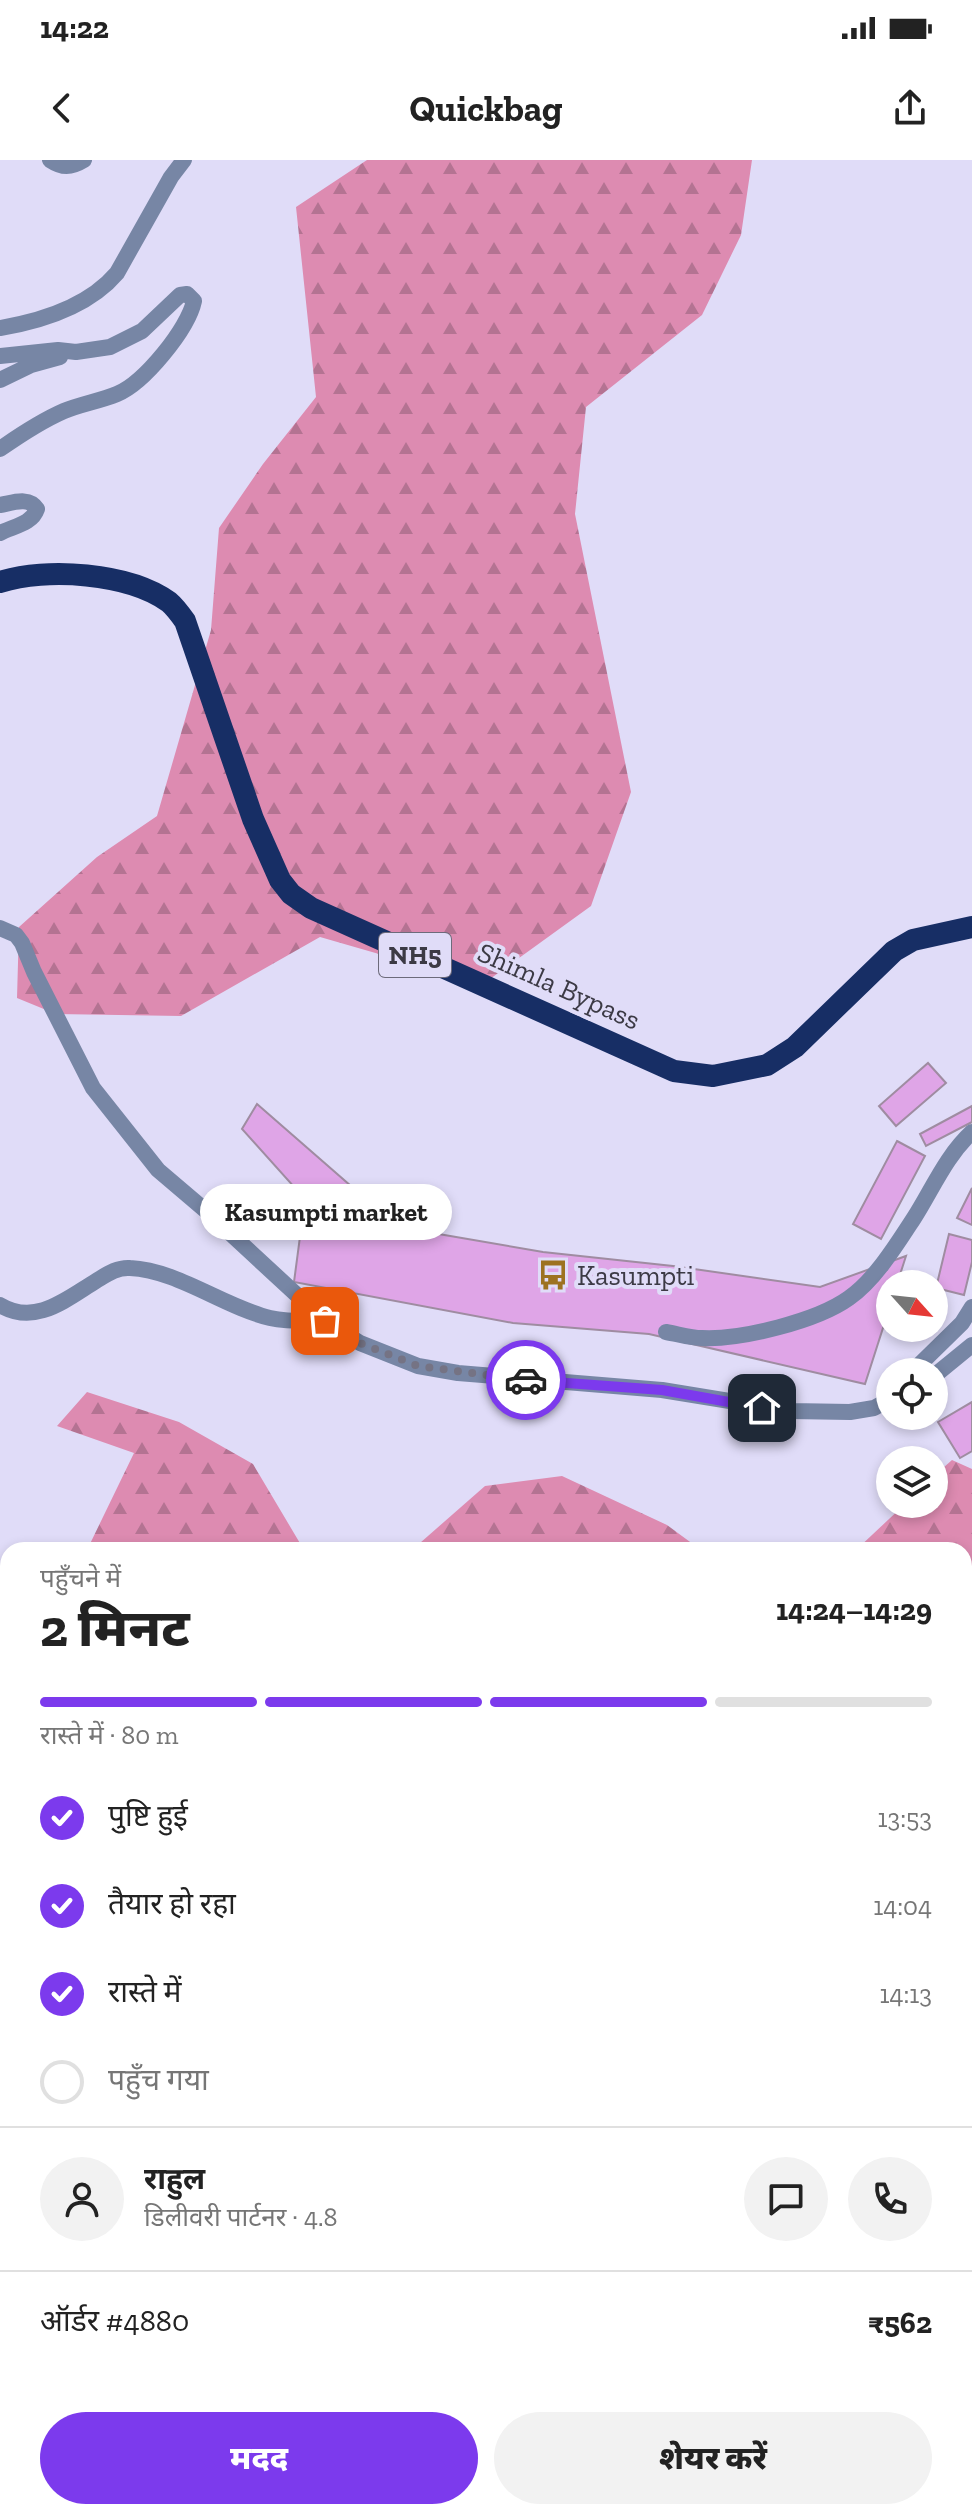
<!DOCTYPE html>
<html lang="hi">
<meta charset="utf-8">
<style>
body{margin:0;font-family:"Zilla Slab","Noto Sans Devanagari",serif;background:#f2f2f2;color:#222;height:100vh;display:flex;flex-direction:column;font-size:30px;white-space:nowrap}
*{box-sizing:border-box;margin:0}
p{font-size:26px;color:#767676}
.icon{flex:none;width:44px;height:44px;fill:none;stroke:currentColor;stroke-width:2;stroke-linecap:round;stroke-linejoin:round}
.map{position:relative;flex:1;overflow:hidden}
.panel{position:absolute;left:0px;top:1382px;width:972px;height:978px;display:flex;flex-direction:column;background:#fff;border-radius:24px 24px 0 0;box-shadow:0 4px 12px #0003}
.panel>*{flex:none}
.needle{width:52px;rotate:117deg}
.fabs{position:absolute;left:876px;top:1110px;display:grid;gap:16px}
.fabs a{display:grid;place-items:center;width:72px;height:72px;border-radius:50%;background:#fff;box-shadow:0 4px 12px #0003;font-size:40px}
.pin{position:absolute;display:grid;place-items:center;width:68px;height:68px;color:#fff;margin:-34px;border-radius:16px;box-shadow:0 4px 12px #0006}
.courier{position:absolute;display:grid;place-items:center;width:80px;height:80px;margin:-40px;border:6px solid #7c3aed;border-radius:50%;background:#fff;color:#222;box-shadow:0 2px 10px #0007}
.bubble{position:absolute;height:56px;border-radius:28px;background:#fff;box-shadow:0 4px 12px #0003;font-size:26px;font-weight:800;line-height:56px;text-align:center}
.headline em{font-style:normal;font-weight:800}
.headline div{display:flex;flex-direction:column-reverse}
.headline{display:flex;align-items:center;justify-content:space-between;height:136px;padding:0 40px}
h1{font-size:52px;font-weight:800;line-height:60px}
.bar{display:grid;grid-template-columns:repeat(4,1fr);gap:12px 8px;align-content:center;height:96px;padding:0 40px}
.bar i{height:10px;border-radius:6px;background:#e0e0e0}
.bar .on{background:#7c3aed}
.bar p{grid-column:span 4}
.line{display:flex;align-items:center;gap:20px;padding:0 40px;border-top:2px solid #e0e0e0}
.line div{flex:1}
.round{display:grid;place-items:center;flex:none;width:84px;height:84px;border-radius:42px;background:#f2f2f2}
ol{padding:0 40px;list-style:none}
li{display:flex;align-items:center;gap:24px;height:88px}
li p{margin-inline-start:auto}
li .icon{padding:8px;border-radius:50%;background:#7c3aed;color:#fff;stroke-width:4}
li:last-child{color:#767676}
li i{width:44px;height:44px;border:4px solid #e0e0e0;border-radius:50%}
.cta{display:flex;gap:16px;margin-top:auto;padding:16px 40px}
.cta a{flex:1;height:92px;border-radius:48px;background:#7c3aed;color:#fff;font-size:32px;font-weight:800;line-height:92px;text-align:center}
.cta a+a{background:#f2f2f2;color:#222}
.status{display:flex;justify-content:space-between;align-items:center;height:56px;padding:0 40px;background:#fff;direction:ltr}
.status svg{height:22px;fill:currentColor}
header{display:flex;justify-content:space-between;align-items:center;height:104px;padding:0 40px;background:#fff;font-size:36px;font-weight:800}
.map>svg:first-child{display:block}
.forest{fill:url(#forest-firs)}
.building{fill:#dfa5e7;stroke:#9f8ca1;stroke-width:2}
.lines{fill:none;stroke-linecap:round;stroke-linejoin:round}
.minor{stroke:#7786a5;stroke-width:16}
.tertiary{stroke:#7786a5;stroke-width:16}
.trunk{stroke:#172e65;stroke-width:22}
.done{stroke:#757384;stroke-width:8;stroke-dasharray:0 14.4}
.route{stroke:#7c3aed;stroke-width:10}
.labels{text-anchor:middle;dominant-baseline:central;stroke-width:8;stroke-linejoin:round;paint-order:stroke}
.shield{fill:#e0dcf8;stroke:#6d6b7b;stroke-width:2}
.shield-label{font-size:26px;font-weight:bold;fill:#3c3a45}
.street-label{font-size:28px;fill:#3c3a45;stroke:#e0dcf8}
.poi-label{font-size:28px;fill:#3c3a45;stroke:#e0dcf8;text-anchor:start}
</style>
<div class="status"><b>14:22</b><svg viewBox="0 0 49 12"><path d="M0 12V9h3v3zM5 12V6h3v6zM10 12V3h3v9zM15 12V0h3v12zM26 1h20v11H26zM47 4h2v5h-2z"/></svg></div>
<header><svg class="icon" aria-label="back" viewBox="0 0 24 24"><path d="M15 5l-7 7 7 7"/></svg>Quickbag<svg class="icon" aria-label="share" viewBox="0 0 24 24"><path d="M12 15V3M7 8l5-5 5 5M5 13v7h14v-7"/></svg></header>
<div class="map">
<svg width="972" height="2359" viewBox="0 0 972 2359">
<defs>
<pattern id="forest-firs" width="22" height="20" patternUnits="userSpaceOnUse" patternTransform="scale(2)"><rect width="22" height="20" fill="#dd8bb1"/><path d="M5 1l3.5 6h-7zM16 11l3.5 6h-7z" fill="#b47392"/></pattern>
</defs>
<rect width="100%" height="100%" fill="#e0dcf8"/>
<path class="forest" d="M367 0H752L741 75 702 155 586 247 575 354 631 632 591 746 483 824 320 777 181 856 56 854 17 838 19 767 97 697 157 656 211 470 219 368 263 304 316 237 296 47Z
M87 1232 179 1262 253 1304 304 1390H87L134 1293 57 1266Z
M952 1300 972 1309V1410L964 1418V1390H856L905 1344H934V1316Z
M562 1316 667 1365 701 1390H412L485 1326Z
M0 1649 8 1656V1865L0 1863Z
M972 1674V1822L964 1814V1690Z
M0 1918 8 1921V2329L0 2341Z
M972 2260V2359H926L924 2352H964V2269Z
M68 2352H725V2359H63Z"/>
<path class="building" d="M928 903 946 923 896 966 879 946Z
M257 944 398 1067 543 1092 673 1106 820 1127 906 1096 897 1124H890V1146L865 1224 649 1174 513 1163 294 1122 305 1039 242 969Z
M972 946V962L926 986 920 974Z
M897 981 925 996 881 1079 853 1064Z
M972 1028V1065L957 1058Z
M949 1074 972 1080V1102L964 1135 936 1128Z
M972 1242V1291L960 1298 938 1262Z"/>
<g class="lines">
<path class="minor" d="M50 0C62 8 71 8 84 0
M0 168C42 161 89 146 117 113L171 17 184 0
M0 196 58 190 76 192 110 187 142 171 180 135 187 134 194 141C188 169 144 223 117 234 100 241 81 244 64 251 41 261 20 275 0 289
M0 220 31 205 60 197
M0 345C12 343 29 336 37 349 32 364 14 366 0 373
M0 1145C35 1166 65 1140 96 1121 106 1115 117 1107 130 1108 177 1110 224 1147 270 1158 288 1162 306 1161 325 1161
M666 1172C678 1174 691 1178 702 1178 741 1180 817 1161 849 1138 875 1120 897 1084 914 1058 933 1028 946 996 972 972"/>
<path class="tertiary" d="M0 768 16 775 22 783 34 812 93 928 158 1010 205 1050 325 1161 360 1183 418 1206 458 1213 662 1230 791 1251 850 1252 874 1248 885 1242 890 1236
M912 1212 962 1163 972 1147
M934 1216 972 1185"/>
<path class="trunk" d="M0 422C46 407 129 413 169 442 175 447 180 454 185 461L253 659 280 720 291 734 311 748 674 911 713 916 767 905 795 887 894 791 913 780 972 767
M0 1887 8 1891
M964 1922 972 1923"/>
</g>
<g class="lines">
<path class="done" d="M325 1161 360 1183 418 1206 526 1220"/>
<path class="route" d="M526 1220 662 1230 762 1248"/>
</g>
<defs>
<g id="bus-bare" transform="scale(2.4)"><path d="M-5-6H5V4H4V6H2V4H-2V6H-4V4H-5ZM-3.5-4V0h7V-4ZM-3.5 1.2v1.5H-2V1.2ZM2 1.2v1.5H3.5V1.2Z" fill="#9d7221" stroke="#e0dcf8" stroke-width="2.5" paint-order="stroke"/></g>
</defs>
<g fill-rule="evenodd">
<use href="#bus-bare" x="553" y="1115"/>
</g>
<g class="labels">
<rect class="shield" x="379" y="773" width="72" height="44" rx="6"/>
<g class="shield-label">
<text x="415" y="795">NH5</text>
</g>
<g class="street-label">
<text transform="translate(559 826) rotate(24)">Shimla Bypass</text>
</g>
<g class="poi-label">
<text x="577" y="1115">Kasumpti</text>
</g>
</g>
</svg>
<div class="fabs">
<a><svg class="needle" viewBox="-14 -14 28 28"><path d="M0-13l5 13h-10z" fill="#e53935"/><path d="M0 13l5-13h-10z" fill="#767676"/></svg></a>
<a><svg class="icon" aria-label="locate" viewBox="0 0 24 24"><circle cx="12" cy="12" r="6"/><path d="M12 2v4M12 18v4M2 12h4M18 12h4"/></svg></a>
<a><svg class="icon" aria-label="layers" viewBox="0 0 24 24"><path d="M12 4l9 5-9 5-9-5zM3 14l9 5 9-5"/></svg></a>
</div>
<div class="pin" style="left:325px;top:1161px;background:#ea580c"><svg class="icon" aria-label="bag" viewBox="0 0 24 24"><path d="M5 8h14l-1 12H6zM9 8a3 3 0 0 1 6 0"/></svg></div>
<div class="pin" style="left:762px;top:1248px;background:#1f2937"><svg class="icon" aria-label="home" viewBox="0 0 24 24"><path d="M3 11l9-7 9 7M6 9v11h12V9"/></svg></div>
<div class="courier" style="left:526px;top:1220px"><svg class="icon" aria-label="car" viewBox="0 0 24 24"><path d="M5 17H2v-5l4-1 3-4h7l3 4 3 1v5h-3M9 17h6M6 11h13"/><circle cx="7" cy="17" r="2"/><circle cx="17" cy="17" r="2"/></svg></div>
<div class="bubble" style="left:200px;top:1024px;width:252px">Kasumpti market</div>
<section class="panel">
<div class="headline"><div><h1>2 मिनट</h1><p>पहुँचने में</p></div><em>14:24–14:29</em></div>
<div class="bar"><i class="on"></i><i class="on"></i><i class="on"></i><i></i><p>रास्ते में · 80 m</p></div>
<ol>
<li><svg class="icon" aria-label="check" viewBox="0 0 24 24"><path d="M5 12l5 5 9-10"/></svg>पुष्टि हुई<p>13:53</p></li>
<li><svg class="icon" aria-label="check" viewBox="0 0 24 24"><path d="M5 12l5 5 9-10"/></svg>तैयार हो रहा<p>14:04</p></li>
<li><svg class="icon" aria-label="check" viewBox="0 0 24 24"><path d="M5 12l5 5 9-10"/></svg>रास्ते में<p>14:13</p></li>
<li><i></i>पहुँच गया</li>
</ol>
<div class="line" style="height:144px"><a class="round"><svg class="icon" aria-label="person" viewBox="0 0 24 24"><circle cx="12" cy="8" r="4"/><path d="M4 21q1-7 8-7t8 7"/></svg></a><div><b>राहुल</b><p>डिलीवरी पार्टनर · 4.8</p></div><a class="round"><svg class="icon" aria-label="chat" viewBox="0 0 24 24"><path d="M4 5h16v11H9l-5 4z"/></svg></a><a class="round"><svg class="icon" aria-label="phone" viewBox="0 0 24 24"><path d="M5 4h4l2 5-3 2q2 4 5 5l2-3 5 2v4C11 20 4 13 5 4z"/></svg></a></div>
<div class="line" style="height:104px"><div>ऑर्डर #4880</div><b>₹562</b></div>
<div class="cta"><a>मदद</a><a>शेयर करें</a></div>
</section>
</div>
